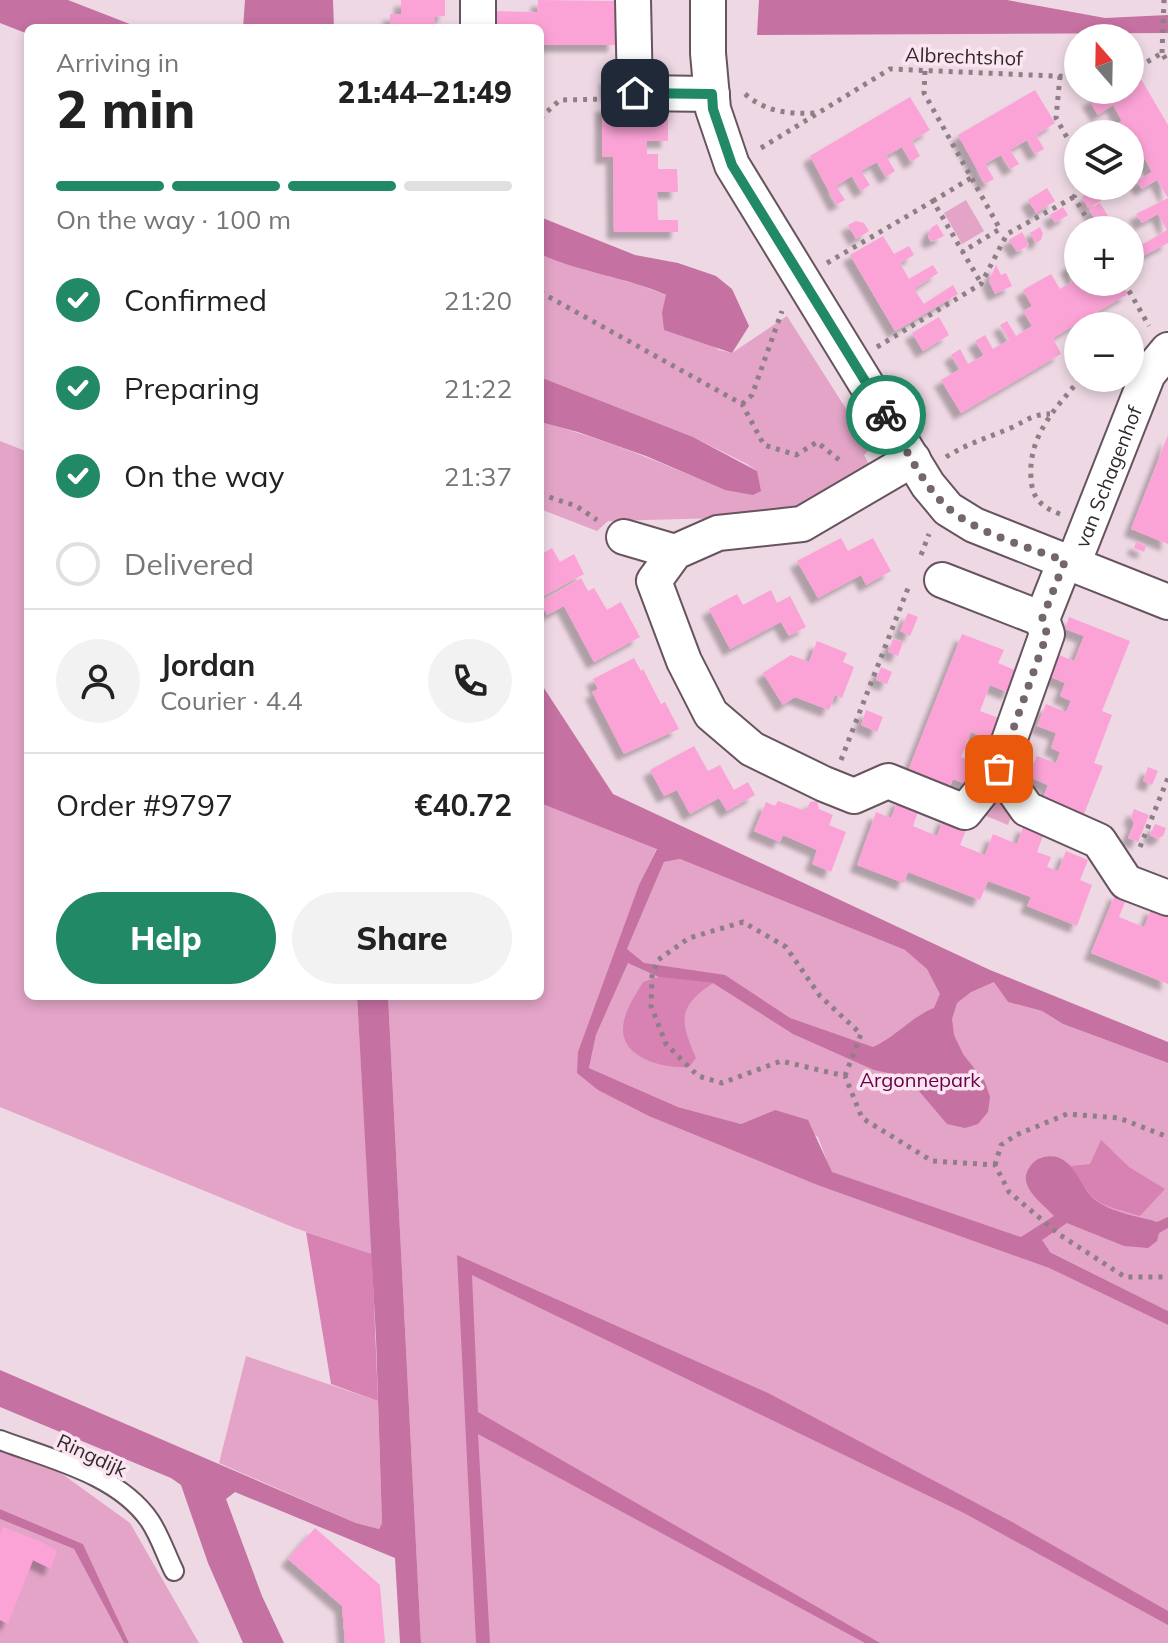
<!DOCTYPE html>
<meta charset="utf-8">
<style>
body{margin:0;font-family:Mulish,sans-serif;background:#f2f2f2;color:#222;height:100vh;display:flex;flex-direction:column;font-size:30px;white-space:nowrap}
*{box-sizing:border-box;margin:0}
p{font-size:26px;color:#767676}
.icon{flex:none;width:44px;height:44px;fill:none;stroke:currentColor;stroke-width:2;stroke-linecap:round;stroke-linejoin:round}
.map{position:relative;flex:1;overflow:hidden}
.sheet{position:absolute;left:24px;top:24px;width:520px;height:976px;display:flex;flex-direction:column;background:#fff;border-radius:12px;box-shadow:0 4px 12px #0003}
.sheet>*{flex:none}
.needle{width:52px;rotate:340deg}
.tools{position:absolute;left:1064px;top:24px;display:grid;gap:16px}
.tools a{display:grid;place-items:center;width:80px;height:80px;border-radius:50%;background:#fff;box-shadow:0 4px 12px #0003;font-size:40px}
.pin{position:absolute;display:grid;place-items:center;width:68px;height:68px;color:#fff;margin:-34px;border-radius:16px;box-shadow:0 4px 12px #0006}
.courier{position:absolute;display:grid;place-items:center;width:80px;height:80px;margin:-40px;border:6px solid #218965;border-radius:50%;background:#fff;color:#222;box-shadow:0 2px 10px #0007}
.headline em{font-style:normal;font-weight:800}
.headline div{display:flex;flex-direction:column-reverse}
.headline{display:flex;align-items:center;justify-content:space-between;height:136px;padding:0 32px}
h1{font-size:52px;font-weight:800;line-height:60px}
.bar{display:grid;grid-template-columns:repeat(4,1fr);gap:12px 8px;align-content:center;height:96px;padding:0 32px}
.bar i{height:10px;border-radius:6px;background:#e0e0e0}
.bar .current{background:#218965}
.bar p{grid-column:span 4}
.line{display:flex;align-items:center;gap:20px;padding:0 32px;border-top:2px solid #e0e0e0}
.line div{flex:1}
.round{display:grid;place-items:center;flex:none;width:84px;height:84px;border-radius:42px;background:#f2f2f2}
ol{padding:0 32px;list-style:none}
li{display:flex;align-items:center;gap:24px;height:88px}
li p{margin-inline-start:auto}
li .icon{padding:8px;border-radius:50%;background:#218965;color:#fff;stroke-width:4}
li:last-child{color:#767676}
li i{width:44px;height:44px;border:4px solid #e0e0e0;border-radius:50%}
.action{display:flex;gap:16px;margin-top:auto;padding:16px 32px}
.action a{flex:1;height:92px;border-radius:48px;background:#218965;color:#fff;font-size:32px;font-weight:800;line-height:92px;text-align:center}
.action a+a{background:#f2f2f2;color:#222}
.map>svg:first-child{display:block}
.green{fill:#e3a4c7}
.forest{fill:#d782b3}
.water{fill:#c571a2;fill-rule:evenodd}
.building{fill:#fba3d6;filter:url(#shadow)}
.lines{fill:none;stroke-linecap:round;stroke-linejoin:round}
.lane-casing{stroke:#66545e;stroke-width:22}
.street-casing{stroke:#66545e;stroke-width:38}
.path{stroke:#8e7f87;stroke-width:5;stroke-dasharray:4 6;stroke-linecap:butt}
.lane{stroke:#fff;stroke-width:18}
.street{stroke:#fff;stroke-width:34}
.done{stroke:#73666d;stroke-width:8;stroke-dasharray:0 14.4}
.route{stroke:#218965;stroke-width:10}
.labels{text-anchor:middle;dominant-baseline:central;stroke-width:7;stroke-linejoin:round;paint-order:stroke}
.street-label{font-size:20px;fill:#31292d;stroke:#fbe5f1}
.park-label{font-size:20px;fill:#6a004c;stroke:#fbe5f1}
</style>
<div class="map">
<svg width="1168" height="1643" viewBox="0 0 1168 1643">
<defs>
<filter id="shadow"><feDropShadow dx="-7" dy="7" stdDeviation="2" flood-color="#0004"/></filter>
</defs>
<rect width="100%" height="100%" fill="#eed8e3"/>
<path class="green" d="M966 200 984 231 962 244 944 213Z
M540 254C581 273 626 277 667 296L662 312 719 350 732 353 787 316 871 448 864 455 871 468 800 511 722 518 608 521 597 531 540 509V422C604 438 664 464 725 490L757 471 747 464 693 437 540 377Z
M0 441 28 452V996H357L372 1254 295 1228 0 1107Z
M1007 788 1015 806 1008 825 984 815 991 798Z
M540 803 657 848 639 886 578 1073 820 1186 1049 1268 1168 1325V1643H421L388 996H540Z
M680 859 905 950 995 982 1008 1002 1042 1011 1063 1024 1168 1063V1311L1021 1237 831 1172 818 1137 775 1110 741 1124 678 1107 589 1068 596 1035 628 963 627 949 664 862Z
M246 1356 378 1401 382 1523 379 1529 356 1523 219 1463Z
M0 1448 38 1461 65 1476 130 1523 199 1643H129L83 1544 0 1509Z
M0 1519 74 1549 124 1643H0Z"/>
<path class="forest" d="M659 977 713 983C677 1007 680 1021 696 1058L689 1067C666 1069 623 1059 623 1030 623 1012 635 996 643 982Z
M1101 1140 1129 1167 1165 1189 1140 1216C1096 1203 1095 1206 1071 1166L1090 1164Z
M306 1232 372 1254 378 1401 331 1384Z"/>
<path class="water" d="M0 0H68L140 28H28V34L0 23Z
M245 0H333L334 28H243Z
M759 0H1007L1105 18 1168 15V33L757 35Z
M540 217 635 255 678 263 716 276 732 289 749 326 732 353 664 330 662 312 666 295C626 277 581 273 540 254Z
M540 377 693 437 757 471 761 491 753 495 725 490 646 456 578 432 540 422Z
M540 682 613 794 990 970 1168 1042V1063L1063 1024 1042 1011 1008 1002 994 982 971 992 957 1003 952 1019 954 1035 963 1054 985 1082 990 1097 988 1112 978 1124 965 1128 947 1124 907 1077 874 1070 793 1034 713 983 659 977 628 963 596 1035 589 1068 678 1107 741 1124 775 1110 808 1120 832 1172 1021 1237 1054 1216C1040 1201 1012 1183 1034 1162 1039 1157 1050 1155 1057 1157 1078 1164 1080 1190 1098 1202 1114 1213 1138 1216 1157 1222L1168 1217V1228L1159 1233 1157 1241 1148 1248 1124 1246 1067 1223 1042 1240 1050 1252 1168 1311V1325L1049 1268 820 1186 649 1116 598 1090 577 1073 578 1052 639 885 657 849 540 803ZM680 859 905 950 927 969 940 994 934 1008C911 1017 896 1037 873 1047L790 1018 725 975 644 963 627 949 664 862Z
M357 996H388L421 1643H400L395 1558 235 1492 226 1499 262 1596 284 1643H243L208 1563 181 1485 171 1478 0 1407V1370L356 1523 379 1529 382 1523 376 1338Z
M457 1255 768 1393 1014 1523 1168 1611V1625L964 1513 472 1275 478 1412 880 1643H865L478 1434 490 1643H476Z
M0 1509 83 1544 129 1643H124L74 1549 0 1519Z"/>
<path class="building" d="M401 0H445V16L435 17V28H390V14H401Z
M538 0 615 1V45H540V28H488V11L537 12Z
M607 77H623V94H607Z
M1141 79 1168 125V243L1130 263V252L1167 230 1158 214 1142 223 1136 214 1168 198 1157 180 1142 189 1136 181 1152 172 1143 156 1130 163V150L1137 146 1128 130 1121 134H1109L1107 131 1122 121 1113 105 1098 115 1089 100 1105 91 1109 98 1122 90H1130V85Z
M1035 90 1055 123 1036 135 1044 149 1035 154 1027 140 1010 150 1019 164 1010 169 1001 155 985 164 994 179 985 184 958 135Z
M910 97 930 130 912 141 920 156 911 162 902 147 886 156 895 171 886 177 877 162 861 171 870 185 861 191 852 176 836 186 845 200 836 205 810 156Z
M646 104V118H668V141H647V154H658V169H677L678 192H657L658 220H678V232H614L613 157H602V105Z
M1047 188 1055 201 1036 213 1028 200Z
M1095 190 1101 201 1088 208 1082 197Z
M1100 203 1115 227 1116 230H1101L1089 209Z
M1063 207 1068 215 1055 223 1050 215Z
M856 221 864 223 869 231 856 239 848 225Z
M937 224 944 236 931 242 928 237 931 228Z
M1040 227 1043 233 1041 240 1036 243 1030 233Z
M1022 232 1029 245 1017 252 1009 240Z
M883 236 894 254 909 246 914 255 900 263 909 279 933 265 938 273 914 289 924 304 953 285 958 294 895 331 850 255Z
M1077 260 1078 282H1120L1128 294 1053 338 1061 354 961 413 941 380 960 369 951 355 960 349 968 364 984 355 975 341 985 335 993 349 1009 340 1000 325 1007 321 1016 336 1032 326 1023 311 1032 306 1023 290 1051 274 1060 289 1075 280 1067 266Z
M996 265 1001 275 1006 273 1012 286 995 294 989 281Z
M939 317 949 335 923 351 912 333Z
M1168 435V544L1131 529Z
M841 538 848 551 873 538 891 571 866 585 861 575 818 598 797 561Z
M1136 542 1146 546 1144 552 1134 548Z
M552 548 560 562 574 554 584 574 540 598V549L542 554Z
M581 578 588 591 594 588 607 610 621 602 640 637 594 662 564 606 547 615 540 602Z
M771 590 777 603 790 596 806 627 789 636 781 622 730 649 709 609 737 594 743 605Z
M908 613 918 617 910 636 900 631Z
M1069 617 1130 641 1102 711 1112 715 1094 763 1103 766 1084 814 1043 798 1048 785 1029 777 1037 756 1056 763 1060 752 1051 748 1056 733 1037 726 1046 704 1066 712 1071 701 1060 696 1065 683 1046 675 1054 653 1074 661 1084 636 1065 629Z
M962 634 1004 650 998 663 1017 671 1009 693 990 685 980 711 999 718 990 740 971 732 961 757 980 765 972 787 953 779 948 792 906 776Z
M893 639 903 642 898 656 888 652Z
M817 641 847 653 843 662 854 667 842 698 835 695 829 710 795 697 783 705 763 673 791 655 809 662Z
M634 658 641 671 643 669 661 704 665 702 679 729 624 754 592 692 598 689 593 679Z
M881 667 892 672 887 684 876 680Z
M866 710 883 717 877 732 861 725Z
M694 746 708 771 720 765 734 790 748 782 755 795 727 811 719 798 690 814 677 790 664 796 650 770Z
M1148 767 1158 771 1152 785 1143 781Z
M899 798 920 806 913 826 937 836 945 816 968 825 960 845 985 855 993 834 1017 844 1024 825 1044 833 1037 852 1051 857 1047 867 1058 871 1066 851 1088 860 1080 880 1092 885 1077 926 1027 906 1031 897 988 881 980 900 908 872 904 883 857 865 876 812 891 818Z
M778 801 806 811 810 802 817 801 819 809 833 815 829 825 846 832 831 872 812 864 817 850 783 835 780 842 754 831 766 802 775 806Z
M1134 809 1149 815 1138 842 1128 838 1134 823 1131 817Z
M1155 824 1166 828 1163 836 1157 839 1150 835Z
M1116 892 1127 897 1119 917 1144 927 1152 907 1168 913V984L1091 953Z
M3 1527 40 1541 57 1551 51 1569 33 1560 8 1624 0 1620V1534Z
M315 1528 380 1585 385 1643H345L342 1606 288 1559Z"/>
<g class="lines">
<g class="lane-casing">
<path id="lane" d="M0 1440C50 1459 118 1474 150 1521 160 1536 166 1555 174 1571"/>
</g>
<g class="street-casing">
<g id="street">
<path d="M633 0 635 93 712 94"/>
<path d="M708 0V53L713 109 732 165 928 485 948 509 974 525 1168 602"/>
<path d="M478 28V0"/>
<path d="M913 459 802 524 718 533 675 552 654 581 684 661 711 714 752 749 824 784 854 796 888 781 965 812 999 769 1047 634 1042 619 1065 561"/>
<path d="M624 537 675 552"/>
<path id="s1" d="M1073 564 1148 374 1168 350"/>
<path d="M942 580 1042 619"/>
<path d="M999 769 1027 809 1099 841 1126 882 1168 898"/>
</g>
</g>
<path class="path" d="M1162 53 1164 0
M925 71 924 93 1000 229 962 252
M1130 72 1162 53 1168 63
M1060 76 1056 118 1078 157
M745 94C767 113 790 114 818 113
M540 118 560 100 607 99
M761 148 890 69 1078 77
M1080 186 1074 197 1094 230
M933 201 971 178
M827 263 933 201 981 283
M1124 282 1149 326
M540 292 742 404 764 445 796 455 817 442 843 463
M877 347 981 284 1007 234 1074 197
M742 404 752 395 782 311
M946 457C968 443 990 437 1013 427 1027 420 1034 414 1050 414
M540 494 576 506 597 520
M1060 514C1041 507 1032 498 1031 478 1028 435 1056 408 1081 378
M921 555 929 534
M841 760 910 583
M1140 847 1168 778
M845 1076 861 1034 820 996 786 947 743 922 689 938 658 960 652 976 651 1006 666 1044 698 1076 722 1083 781 1061 845 1076 862 1118 932 1161 995 1165 1009 1192 1060 1235 1125 1277H1168
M995 1165 1001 1145 1016 1135 1067 1114 1119 1118 1168 1137"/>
<use href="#lane" class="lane"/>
<use href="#street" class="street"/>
</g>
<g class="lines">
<path class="done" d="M886 415C905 446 921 483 947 507 975 533 1029 547 1065 561L1042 619 1047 634 999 769"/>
<path class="route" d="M635 93 712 94 713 109 732 165 886 415"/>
</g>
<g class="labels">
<g class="street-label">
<text transform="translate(964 56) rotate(2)">Albrechtshof</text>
<text stroke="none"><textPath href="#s1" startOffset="94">van Schagenhof</textPath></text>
<text transform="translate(92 1455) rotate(25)">Ringdijk</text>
</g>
<g class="park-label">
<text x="920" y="1079">Argonnepark</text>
</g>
</g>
</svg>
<div class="tools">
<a><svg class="needle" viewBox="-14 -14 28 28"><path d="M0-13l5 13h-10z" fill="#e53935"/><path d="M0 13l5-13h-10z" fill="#767676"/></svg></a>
<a><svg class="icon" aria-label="layers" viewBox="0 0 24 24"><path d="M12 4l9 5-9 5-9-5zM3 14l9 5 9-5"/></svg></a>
<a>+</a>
<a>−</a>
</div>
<div class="pin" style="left:999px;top:769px;background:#ea580c"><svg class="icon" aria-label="bag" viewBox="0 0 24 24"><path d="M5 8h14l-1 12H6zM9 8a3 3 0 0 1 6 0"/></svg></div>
<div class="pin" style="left:635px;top:93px;background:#1f2937"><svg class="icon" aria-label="home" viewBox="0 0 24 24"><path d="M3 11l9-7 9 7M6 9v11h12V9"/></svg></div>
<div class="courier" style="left:886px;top:415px"><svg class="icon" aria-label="bike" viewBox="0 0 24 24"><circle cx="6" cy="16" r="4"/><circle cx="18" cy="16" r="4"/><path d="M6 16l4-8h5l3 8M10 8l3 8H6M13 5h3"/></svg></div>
<section class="sheet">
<div class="headline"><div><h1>2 min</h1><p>Arriving in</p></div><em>21:44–21:49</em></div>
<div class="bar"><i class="current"></i><i class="current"></i><i class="current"></i><i></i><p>On the way · 100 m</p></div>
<ol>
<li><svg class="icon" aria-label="check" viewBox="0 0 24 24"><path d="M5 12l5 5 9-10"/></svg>Confirmed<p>21:20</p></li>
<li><svg class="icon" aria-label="check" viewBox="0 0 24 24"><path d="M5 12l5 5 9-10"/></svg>Preparing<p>21:22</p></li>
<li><svg class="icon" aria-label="check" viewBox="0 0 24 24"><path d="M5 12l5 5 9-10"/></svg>On the way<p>21:37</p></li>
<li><i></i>Delivered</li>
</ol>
<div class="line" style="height:144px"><a class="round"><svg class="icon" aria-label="person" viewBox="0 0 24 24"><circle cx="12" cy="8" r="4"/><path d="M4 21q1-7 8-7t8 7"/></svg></a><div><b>Jordan</b><p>Courier · 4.4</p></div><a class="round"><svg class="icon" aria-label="phone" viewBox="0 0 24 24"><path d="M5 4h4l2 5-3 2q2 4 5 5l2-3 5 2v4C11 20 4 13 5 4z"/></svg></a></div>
<div class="line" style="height:104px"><div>Order #9797</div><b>€40.72</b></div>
<div class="action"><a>Help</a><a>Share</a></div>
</section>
</div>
